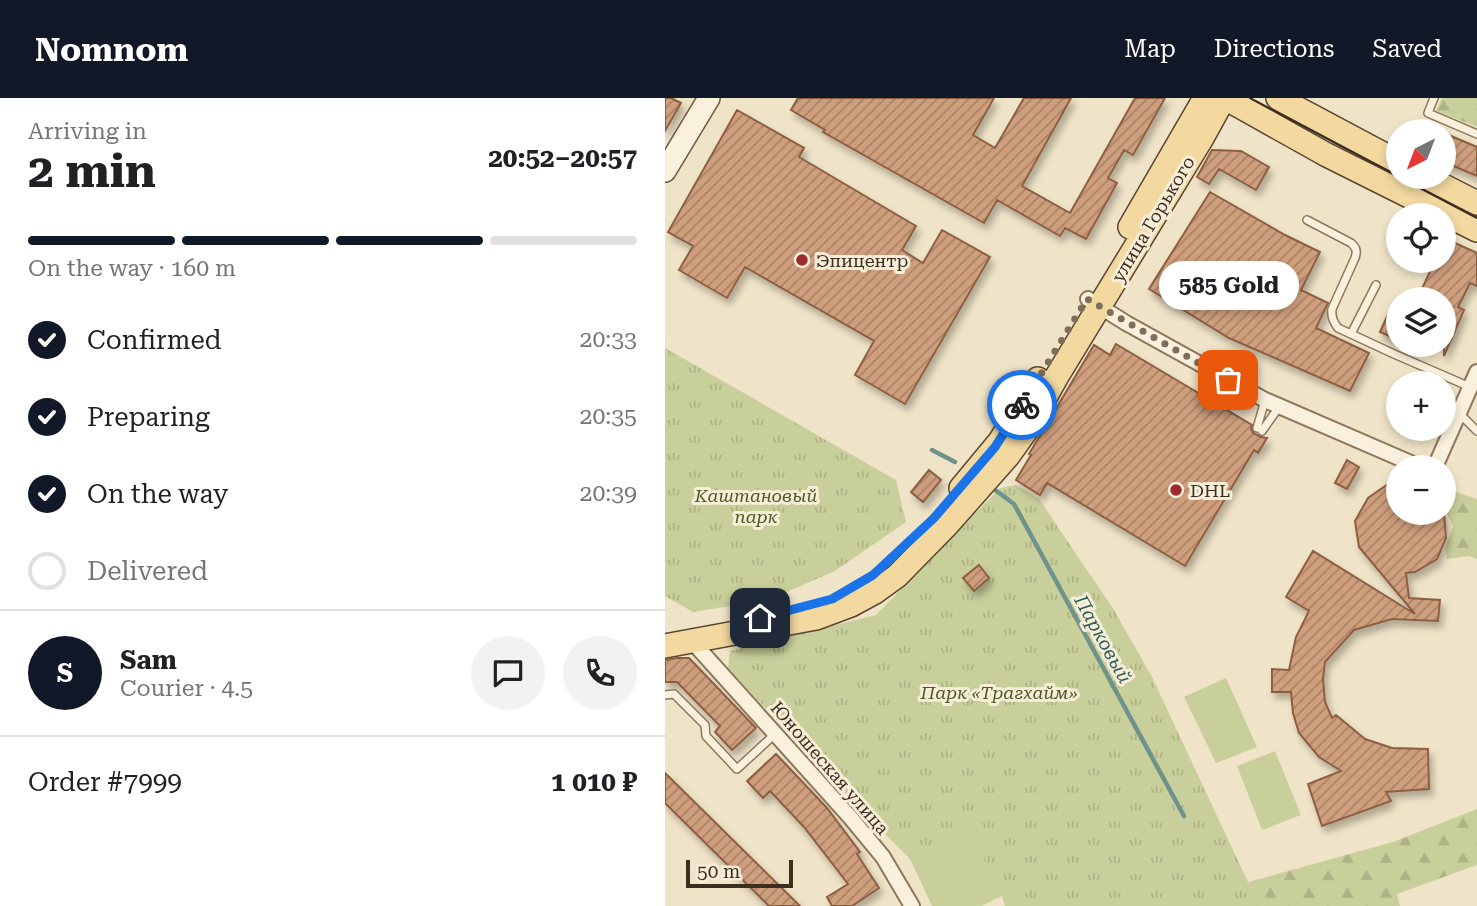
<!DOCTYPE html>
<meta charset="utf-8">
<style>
body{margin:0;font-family:"Roboto Serif",serif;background:#f2f2f2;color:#202124;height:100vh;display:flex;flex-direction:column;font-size:26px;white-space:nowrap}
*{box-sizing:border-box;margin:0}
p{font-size:23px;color:#757577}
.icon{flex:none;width:38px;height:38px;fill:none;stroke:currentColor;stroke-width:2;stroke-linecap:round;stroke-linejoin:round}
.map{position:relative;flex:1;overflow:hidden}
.side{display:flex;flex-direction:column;background:#fff;width:665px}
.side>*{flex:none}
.needle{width:46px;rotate:222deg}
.buttons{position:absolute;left:721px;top:21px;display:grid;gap:14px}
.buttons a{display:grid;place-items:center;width:70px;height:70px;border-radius:50%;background:#fff;box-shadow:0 4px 10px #0003;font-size:35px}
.scale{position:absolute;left:21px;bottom:18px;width:107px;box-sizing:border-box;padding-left:7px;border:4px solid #3d2e20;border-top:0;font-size:19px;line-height:24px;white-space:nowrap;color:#3d2e20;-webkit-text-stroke:5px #f7eed8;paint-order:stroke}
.pin{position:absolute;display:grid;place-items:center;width:60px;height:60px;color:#fff;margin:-30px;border-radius:14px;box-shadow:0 4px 10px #0006}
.courier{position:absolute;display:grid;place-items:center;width:70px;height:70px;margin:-35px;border:5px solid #1a73e8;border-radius:50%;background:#fff;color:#222;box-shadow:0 2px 9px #0007}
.bubble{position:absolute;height:49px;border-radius:24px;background:#fff;box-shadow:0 4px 10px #0003;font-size:23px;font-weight:700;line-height:49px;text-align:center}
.summary em{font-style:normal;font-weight:700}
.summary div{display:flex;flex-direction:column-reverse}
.summary{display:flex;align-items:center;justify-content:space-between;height:119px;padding:0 28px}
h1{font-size:46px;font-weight:700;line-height:52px}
.bar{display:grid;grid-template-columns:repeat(4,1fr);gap:10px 7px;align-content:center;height:84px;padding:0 28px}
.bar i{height:9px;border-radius:5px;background:#e0e0e0}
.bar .active{background:#111827}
.bar p{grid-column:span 4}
.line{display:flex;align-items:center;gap:18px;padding:0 28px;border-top:2px solid #e0e0e0}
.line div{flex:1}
.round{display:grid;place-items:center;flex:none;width:74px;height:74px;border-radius:37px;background:#f2f2f2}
ol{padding:0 28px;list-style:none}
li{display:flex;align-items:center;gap:21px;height:77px}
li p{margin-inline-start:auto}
li .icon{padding:7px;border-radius:50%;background:#111827;color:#fff;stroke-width:4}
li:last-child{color:#757577}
li i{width:38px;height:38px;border:4px solid #e0e0e0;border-radius:50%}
header{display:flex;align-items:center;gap:42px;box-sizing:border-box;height:98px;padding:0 35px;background:#111827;color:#fff}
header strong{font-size:33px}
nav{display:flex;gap:38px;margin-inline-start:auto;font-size:24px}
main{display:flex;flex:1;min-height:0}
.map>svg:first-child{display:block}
.grass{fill:#c9cf9b}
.forest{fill:url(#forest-firs)}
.park{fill:url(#park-tufts)}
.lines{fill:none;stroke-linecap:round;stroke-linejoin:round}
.stream{stroke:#6f938a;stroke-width:4.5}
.building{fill:url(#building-hatch);stroke:#8d5f41;stroke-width:2;filter:url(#shadow)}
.lane-casing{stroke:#8d765c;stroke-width:10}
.street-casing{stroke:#8d765c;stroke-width:18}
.secondary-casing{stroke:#6f573f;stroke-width:24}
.primary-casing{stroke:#5b4430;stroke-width:26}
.lane{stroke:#faf1dc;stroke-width:7}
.street{stroke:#faf1dc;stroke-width:14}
.secondary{stroke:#faf1dc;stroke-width:21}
.primary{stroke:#f3d9a0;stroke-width:23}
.tram{stroke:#3d2e20;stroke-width:2}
.done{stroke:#7c6e5b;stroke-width:7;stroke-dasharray:0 12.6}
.route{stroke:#1a73e8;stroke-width:9}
.poi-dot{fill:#9e2a2b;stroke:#f7eed8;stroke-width:2.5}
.labels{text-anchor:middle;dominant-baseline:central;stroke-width:6;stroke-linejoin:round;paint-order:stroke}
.street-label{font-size:18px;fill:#3d2e20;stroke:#f7eed8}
.poi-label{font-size:18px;fill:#3d2e20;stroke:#f7eed8;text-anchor:start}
.park-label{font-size:18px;font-style:italic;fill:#4d5a26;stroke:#f7eed8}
.water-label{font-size:19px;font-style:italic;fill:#2f5d5a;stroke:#f7eed8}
</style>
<header>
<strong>Nomnom</strong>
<nav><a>Map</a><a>Directions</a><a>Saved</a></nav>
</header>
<main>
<section class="side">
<div class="summary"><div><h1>2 min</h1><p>Arriving in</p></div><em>20:52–20:57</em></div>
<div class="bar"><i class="active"></i><i class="active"></i><i class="active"></i><i></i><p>On the way · 160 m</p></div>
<ol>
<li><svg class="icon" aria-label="check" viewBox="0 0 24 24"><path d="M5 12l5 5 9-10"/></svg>Confirmed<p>20:33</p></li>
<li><svg class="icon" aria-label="check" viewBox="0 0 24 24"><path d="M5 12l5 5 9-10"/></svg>Preparing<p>20:35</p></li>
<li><svg class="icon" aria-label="check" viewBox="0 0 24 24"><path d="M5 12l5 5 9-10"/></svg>On the way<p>20:39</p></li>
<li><i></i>Delivered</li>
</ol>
<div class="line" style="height:126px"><b class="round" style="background:#111827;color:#fff">S</b><div><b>Sam</b><p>Courier · 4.5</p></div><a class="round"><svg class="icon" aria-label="chat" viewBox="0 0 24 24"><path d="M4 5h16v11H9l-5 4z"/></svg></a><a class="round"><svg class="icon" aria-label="phone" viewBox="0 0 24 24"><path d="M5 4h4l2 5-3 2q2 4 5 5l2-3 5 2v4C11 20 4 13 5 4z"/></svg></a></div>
<div class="line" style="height:91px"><div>Order #7999</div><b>1 010 ₽</b></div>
</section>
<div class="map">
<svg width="812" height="808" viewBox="0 0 812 808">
<defs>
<pattern id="forest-firs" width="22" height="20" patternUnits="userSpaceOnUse" patternTransform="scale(1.75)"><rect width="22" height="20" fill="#c9cf9b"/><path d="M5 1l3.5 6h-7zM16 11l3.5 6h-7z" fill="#aeb285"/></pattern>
<pattern id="park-tufts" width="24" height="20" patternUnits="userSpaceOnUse" patternTransform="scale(1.75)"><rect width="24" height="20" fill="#c9cf9b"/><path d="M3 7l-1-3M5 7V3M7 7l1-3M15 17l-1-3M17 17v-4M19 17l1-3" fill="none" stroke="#aeb285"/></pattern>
<pattern id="building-hatch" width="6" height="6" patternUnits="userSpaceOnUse" patternTransform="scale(1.75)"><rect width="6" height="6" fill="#cf9f7d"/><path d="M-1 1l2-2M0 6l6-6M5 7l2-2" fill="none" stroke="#a98266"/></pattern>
<filter id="shadow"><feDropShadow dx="3.5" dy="6" stdDeviation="3.5" flood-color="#0004"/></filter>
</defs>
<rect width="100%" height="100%" fill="#f0e4c8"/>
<path class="grass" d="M561 580 592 649 551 665 519 599Z
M610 653 636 717 597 732 572 668Z
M304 732 337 798 316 808H267L245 761Z"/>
<path class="forest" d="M777 0H812V29L771 13Z
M779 390 812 401V461L804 458 782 461 780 450 788 428 779 410Z
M812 711V767L732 796 735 808H598L583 784 728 744Z"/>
<path class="park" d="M0 250 231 382 241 424 170 473 103 502 28 514 0 498Z
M351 387 374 401 449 512 487 579 583 784 598 808H340L337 798 304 732 245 761 194 710 63 570 65 553 211 517 335 390Z"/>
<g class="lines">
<path class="stream" d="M267 352 290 364
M326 389 349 406 519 718"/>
</g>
<path class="building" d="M0 0H6L16 5 0 33Z
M133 0H329L308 37 330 50 359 0H406L357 88 405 115 470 0H500L468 57 459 52 443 80 452 85 421 141 400 130 395 138 332 102 319 125 158 34 160 32 126 12Z
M72 12 139 50 134 59 251 128 237 152 258 165 277 132 325 159 240 306 190 277 209 243 80 169 62 200 14 172 28 148 3 134Z
M779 35 812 49V78L779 64Z
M547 52 576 53 604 69 591 92 554 71 544 86 532 79Z
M545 94 620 137 655 154 636 192 663 205 651 230 704 255 685 293 564 240 484 191Z
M779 140 812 155V188L805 185 793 209 799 212 779 258V201H752L770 163H779Z
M723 216 733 220V242L715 234Z
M451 246 587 327 586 331 588 335 596 339 602 340 593 355 589 352 520 468 382 385 375 397 351 382 366 357 364 356 429 247 445 257Z
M682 362 694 369 682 391 670 385Z
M264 372 276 382 258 404 246 394Z
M723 386H733V415H779L781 440 772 461 750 474 741 475 744 500 775 502 773 523 727 521 689 532 660 564 658 581 660 604 667 620 671 617 700 641 727 650 763 651 764 691 721 694 726 703 657 728 643 686 676 673 654 659 634 635 628 615 626 594H607V571L624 572 631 539 644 513 621 499 648 453 750 516 694 449 690 423 703 400Z
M314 467 324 480 309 493 298 480Z
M12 560H24L91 630 67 652 50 634 55 628 12 584H0V562Z
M111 656 162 710 195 754 192 756 214 790 187 808H167L162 799 183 786 139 729 105 693 98 700 82 683Z
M0 675 135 808H104L0 705Z"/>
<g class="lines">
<g class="lane-casing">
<path id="lane" d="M769 0 763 15 812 36
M642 122 686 145C692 150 692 154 690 160L667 211C666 219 668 224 673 230L729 256 805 289
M686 236 711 187
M794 315 812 333
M592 330 600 302
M597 333 614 309
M0 597 9 596 40 627 41 638 72 671 110 636"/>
</g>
<g class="street-casing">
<path id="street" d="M423 201 461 225 600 302 755 369
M770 369 812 274
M25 541 185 719 218 759 247 808"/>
</g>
<g class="secondary-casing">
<path id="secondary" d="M0 73 44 0"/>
</g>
<g class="primary-casing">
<path id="primary" d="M560 0 660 56 812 132
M613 0 733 64
M761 79 812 105
M465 129 540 0
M296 390 335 343 373 281
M0 548 151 520 186 507 210 494 232 478 282 427 343 358 365 327 392 278 537 40 559 0"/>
</g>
<use href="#lane" class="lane"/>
<use href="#street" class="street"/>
<use href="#secondary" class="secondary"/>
<use href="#primary" class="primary"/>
<path class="tram" d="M585 0 733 78
M734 79 812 120"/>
</g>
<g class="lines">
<path class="done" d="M357 307 422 201 563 282"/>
<path class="route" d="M95 520 167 501 208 477 269 420 330 349 357 307"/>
</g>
<g class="poi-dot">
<circle cx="137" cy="162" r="7"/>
<circle cx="511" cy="392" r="7"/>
</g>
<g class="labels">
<g class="street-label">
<text transform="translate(488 121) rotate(-59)">улица Горького</text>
<text transform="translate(165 670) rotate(49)">Юношеская улица</text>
</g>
<g class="poi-label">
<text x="151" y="162">Эпицентр</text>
<text x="525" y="392">DHL</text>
</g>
<g class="park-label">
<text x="91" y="397">Каштановый<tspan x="91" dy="21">парк</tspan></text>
<text x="334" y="594">Парк «Трагхайм»</text>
</g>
<g class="water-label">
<text transform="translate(438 541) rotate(61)">Парковый</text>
</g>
</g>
</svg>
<div class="buttons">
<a><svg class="needle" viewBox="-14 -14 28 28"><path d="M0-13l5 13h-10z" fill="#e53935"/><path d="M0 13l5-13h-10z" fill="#757577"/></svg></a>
<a><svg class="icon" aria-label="locate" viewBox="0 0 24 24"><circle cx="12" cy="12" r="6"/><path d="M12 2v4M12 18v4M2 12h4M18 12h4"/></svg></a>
<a><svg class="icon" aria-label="layers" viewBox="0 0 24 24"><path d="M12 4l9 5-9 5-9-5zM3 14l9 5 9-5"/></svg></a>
<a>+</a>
<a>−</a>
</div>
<div class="scale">50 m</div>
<div class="pin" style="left:563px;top:282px;background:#ea580c"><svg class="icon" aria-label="bag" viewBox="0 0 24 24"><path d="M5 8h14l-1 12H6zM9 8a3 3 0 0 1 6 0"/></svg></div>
<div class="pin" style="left:95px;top:520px;background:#1f2937"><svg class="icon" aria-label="home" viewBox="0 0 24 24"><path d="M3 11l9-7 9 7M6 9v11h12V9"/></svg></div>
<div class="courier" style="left:357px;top:307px"><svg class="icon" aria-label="bike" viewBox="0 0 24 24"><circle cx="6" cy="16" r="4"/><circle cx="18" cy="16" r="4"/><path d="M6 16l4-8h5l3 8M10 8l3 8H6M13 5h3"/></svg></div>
<div class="bubble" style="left:494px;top:163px;width:140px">585 Gold</div>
</div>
</main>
